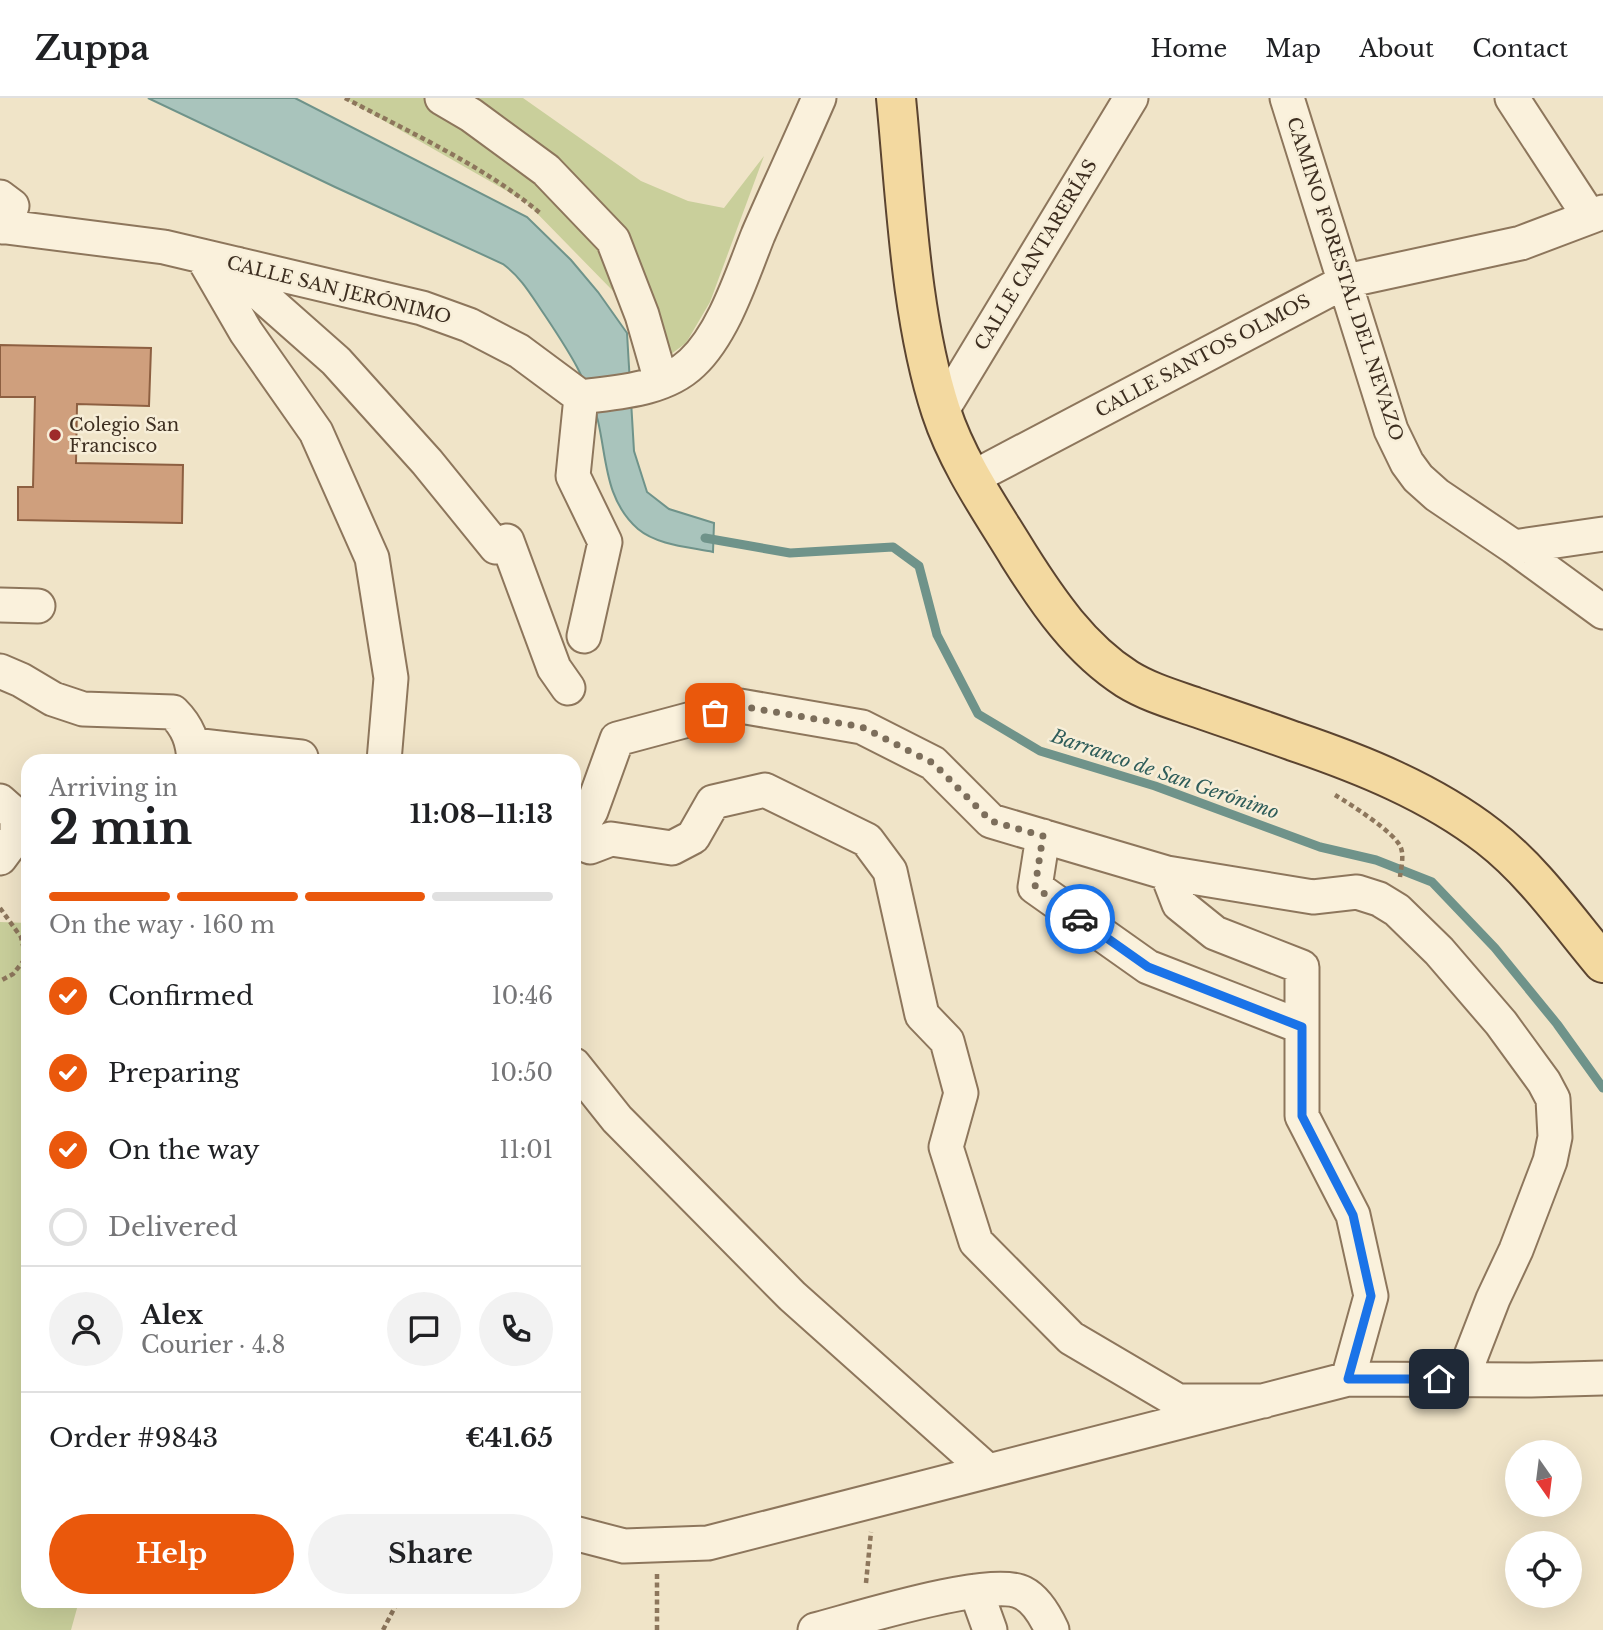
<!DOCTYPE html>
<meta charset="utf-8">
<style>
body{margin:0;font-family:"Libre Baskerville",serif;background:#f2f2f2;color:#202124;height:100vh;display:flex;flex-direction:column;font-size:26px;white-space:nowrap}
*{box-sizing:border-box;margin:0}
p{font-size:23px;color:#757577}
.icon{flex:none;width:38px;height:38px;fill:none;stroke:currentColor;stroke-width:2;stroke-linecap:round;stroke-linejoin:round}
.map{position:relative;flex:1;overflow:hidden}
.panel{position:absolute;left:21px;top:656px;width:560px;height:854px;display:flex;flex-direction:column;background:#fff;border-radius:21px;box-shadow:0 7px 28px #0002}
.panel>*{flex:none}
.needle{width:46px;rotate:166deg}
.tools{position:absolute;left:1505px;top:1342px;display:grid;gap:14px}
.tools a{display:grid;place-items:center;width:77px;height:77px;border-radius:50%;background:#fff;box-shadow:0 7px 28px #0002;font-size:35px}
.pin{position:absolute;display:grid;place-items:center;width:60px;height:60px;color:#fff;margin:-30px;border-radius:14px;box-shadow:0 4px 10px #0006}
.courier{position:absolute;display:grid;place-items:center;width:70px;height:70px;margin:-35px;border:5px solid #1a73e8;border-radius:50%;background:#fff;color:#222;box-shadow:0 2px 9px #0007}
.head em{font-style:normal;font-weight:800}
.head div{display:flex;flex-direction:column-reverse}
.head{display:flex;align-items:center;justify-content:space-between;height:119px;padding:0 28px}
h1{font-size:46px;font-weight:800;line-height:52px}
.bar{display:grid;grid-template-columns:repeat(4,1fr);gap:10px 7px;align-content:center;height:84px;padding:0 28px}
.bar i{height:9px;border-radius:5px;background:#e0e0e0}
.bar .on{background:#ea580c}
.bar p{grid-column:span 4}
.line{display:flex;align-items:center;gap:18px;padding:0 28px;border-top:2px solid #e0e0e0}
.line div{flex:1}
.round{display:grid;place-items:center;flex:none;width:74px;height:74px;border-radius:37px;background:#f2f2f2}
ol{padding:0 28px;list-style:none}
li{display:flex;align-items:center;gap:21px;height:77px}
li p{margin-inline-start:auto}
li .icon{padding:7px;border-radius:50%;background:#ea580c;color:#fff;stroke-width:4}
li:last-child{color:#757577}
li i{width:38px;height:38px;border:4px solid #e0e0e0;border-radius:50%}
.action{display:flex;gap:14px;margin-top:auto;padding:14px 28px}
.action a{flex:1;height:80px;border-radius:42px;background:#ea580c;color:#fff;font-size:28px;font-weight:800;line-height:80px;text-align:center}
.action a+a{background:#f2f2f2;color:#202124}
header{display:flex;align-items:center;gap:42px;box-sizing:border-box;height:98px;padding:0 35px;background:#fff;border-bottom:2px solid #e0e0e0}
header strong{font-size:33px}
nav{display:flex;gap:38px;margin-inline-start:auto;font-size:24px}
.map>svg:first-child{display:block}
.green{fill:#c9cf9b}
.water{fill:#a9c4bc;stroke:#6f938a;stroke-width:2}
.lines{fill:none;stroke-linecap:round;stroke-linejoin:round}
.stream{stroke:#6f938a;stroke-width:9}
.building{fill:#cf9f7d;stroke:#8d5f41;stroke-width:2}
.minor-casing{stroke:#8d765c;stroke-width:37}
.major-casing{stroke:#5b4430;stroke-width:42}
.path{stroke:#8d765c;stroke-width:4.5;stroke-dasharray:5 3.5;stroke-linecap:butt}
.minor{stroke:#faf1dc;stroke-width:33}
.major{stroke:#f3d9a0;stroke-width:38}
.done{stroke:#7c6e5b;stroke-width:7;stroke-dasharray:0 12.6}
.route{stroke:#1a73e8;stroke-width:9}
.poi-dot{fill:#9e2a2b;stroke:#f7eed8;stroke-width:2.5}
.labels{text-anchor:middle;dominant-baseline:central;stroke-width:5;stroke-linejoin:round;paint-order:stroke}
.street-label{font-size:18px;fill:#3d2e20;stroke:#f7eed8}
.poi-label{font-size:18px;fill:#3d2e20;stroke:#f7eed8;text-anchor:start}
.water-label{font-size:19px;font-style:italic;fill:#2f5d5a;stroke:#f7eed8}
</style>
<header>
<strong>Zuppa</strong>
<nav><a>Home</a><a>Map</a><a>About</a><a>Contact</a></nav>
</header>
<div class="map">
<svg width="1603" height="1532" viewBox="0 0 1603 1532">
<rect width="100%" height="100%" fill="#f0e4c8"/>
<path class="green" d="M344 0H523L641 83 688 103 724 110 764 58 710 204 686 245 663 262 614 194 526 104Z
M0 824 28 825V1503H79L71 1532H0Z"/>
<path class="water" d="M148 0H295L527 119 571 162 598 194 627 235 634 353 647 394 669 411 714 425 713 454C689 449 657 447 638 431 605 402 607 362 598 323 589 284 568 252 546 219 532 199 523 181 503 166L335 89Z"/>
<g class="lines">
<path class="stream" d="M705 440 790 455 893 449 919 468 937 537 978 616 1040 653 1155 688 1320 749 1376 762 1432 784 1495 850 1557 926 1603 990"/>
</g>
<path class="building" d="M0 247 151 250 149 308 77 306 76 365 183 367 182 425 18 422V389H33L35 299H0Z"/>
<g class="lines">
<g class="minor-casing">
<path id="minor" d="M442 0 471 17 546 72 613 142 642 217 661 283
M1287 0 1391 332 1407 365 1418 380 1437 397 1514 449 1603 514
M1512 0 1589 118
M0 99 12 108 3 129
M0 128 164 149 422 210 469 227 519 253 581 299C618 294 664 292 692 265 724 235 742 177 758 137 778 91 799 46 819 0
M202 158 246 234 316 334 372 460 391 580 384 663
M237 166 258 194 336 263 427 364 496 449 507 443 554 570 568 590
M581 299 573 378 605 444 584 538
M941 314 1131 0
M972 380 1346 183 1521 145 1603 114
M1514 449 1603 436
M0 507 38 508
M0 573 21 582 53 601 83 611 173 614C188 629 193 643 194 663
M193 647 301 659V663
M0 703 17 718V737L0 760
M1043 738 1035 789 1148 869 1302 929
M574 739 591 713 617 641 740 608 862 629 933 665 991 723 1167 775 1313 799 1357 794 1379 801 1397 812 1439 853 1501 925 1544 984 1553 1001 1555 1039 1550 1063 1516 1152 1493 1201 1462 1281
M574 742 590 749 611 741 672 750 693 739 713 704 765 692 867 742 890 773 922 917 947 943 961 995 946 1049 976 1144 1071 1240 1178 1303H1264
M1167 775 1179 806 1215 835 1302 869V1018L1353 1117 1371 1198 1348 1281
M574 967 617 1021 792 1198 988 1373
M574 1435 624 1448 708 1445 1348 1281 1531 1282 1603 1280
M976 1493 990 1532
M815 1532C854 1522 992 1478 1023 1495 1037 1502 1046 1519 1052 1532"/>
</g>
<g class="major-casing">
<path id="major" d="M896 0C906 101 910 217 941 313 958 365 991 412 1019 458 1048 504 1080 551 1127 581 1148 594 1172 601 1195 609 1227 620 1260 631 1293 643 1361 666 1431 694 1489 739 1533 773 1567 822 1603 865"/>
</g>
<path class="path" d="M345 0C409 34 484 68 540 115
M1335 697C1350 706 1396 735 1401 750 1404 759 1401 770 1400 779
M0 810 21 839 26 860 13 876 0 883
M657 1476V1532
M866 1485 871 1434
M383 1532 398 1503"/>
<use href="#minor" class="minor"/>
<use href="#major" class="major"/>
</g>
<g class="lines">
<path class="done" d="M715 615 740 608 862 629 933 665 991 723 1043 738 1035 789 1080 821"/>
<path class="route" d="M1080 821 1148 869 1302 929V1018L1353 1117 1371 1198 1348 1281H1439"/>
</g>
<circle class="poi-dot" cx="55" cy="337" r="7"/>
<g class="labels">
<g class="street-label">
<text transform="translate(1036 157) rotate(-59)">CALLE CANTARERÍAS</text>
<text transform="translate(1345 181) rotate(72)">CAMINO FORESTAL DEL NEVAZO</text>
<text transform="translate(339 192) rotate(14)">CALLE SAN JERÓNIMO</text>
<text transform="translate(1203 258) rotate(-28)">CALLE SANTOS OLMOS</text>
</g>
<g class="poi-label">
<text x="69" y="327">Colegio San<tspan x="69" dy="21">Francisco</tspan></text>
</g>
<g class="water-label">
<text transform="translate(1165 676) rotate(19)">Barranco de San Gerónimo</text>
</g>
</g>
</svg>
<div class="tools">
<a><svg class="needle" viewBox="-14 -14 28 28"><path d="M0-13l5 13h-10z" fill="#e53935"/><path d="M0 13l5-13h-10z" fill="#757577"/></svg></a>
<a><svg class="icon" aria-label="locate" viewBox="0 0 24 24"><circle cx="12" cy="12" r="6"/><path d="M12 2v4M12 18v4M2 12h4M18 12h4"/></svg></a>
</div>
<div class="pin" style="left:715px;top:615px;background:#ea580c"><svg class="icon" aria-label="bag" viewBox="0 0 24 24"><path d="M5 8h14l-1 12H6zM9 8a3 3 0 0 1 6 0"/></svg></div>
<div class="pin" style="left:1439px;top:1281px;background:#1f2937"><svg class="icon" aria-label="home" viewBox="0 0 24 24"><path d="M3 11l9-7 9 7M6 9v11h12V9"/></svg></div>
<div class="courier" style="left:1080px;top:821px"><svg class="icon" aria-label="car" viewBox="0 0 24 24"><path d="M5 17H2v-5l4-1 3-4h7l3 4 3 1v5h-3M9 17h6M6 11h13"/><circle cx="7" cy="17" r="2"/><circle cx="17" cy="17" r="2"/></svg></div>
<section class="panel">
<div class="head"><div><h1>2 min</h1><p>Arriving in</p></div><em>11:08–11:13</em></div>
<div class="bar"><i class="on"></i><i class="on"></i><i class="on"></i><i></i><p>On the way · 160 m</p></div>
<ol>
<li><svg class="icon" aria-label="check" viewBox="0 0 24 24"><path d="M5 12l5 5 9-10"/></svg>Confirmed<p>10:46</p></li>
<li><svg class="icon" aria-label="check" viewBox="0 0 24 24"><path d="M5 12l5 5 9-10"/></svg>Preparing<p>10:50</p></li>
<li><svg class="icon" aria-label="check" viewBox="0 0 24 24"><path d="M5 12l5 5 9-10"/></svg>On the way<p>11:01</p></li>
<li><i></i>Delivered</li>
</ol>
<div class="line" style="height:126px"><a class="round"><svg class="icon" aria-label="person" viewBox="0 0 24 24"><circle cx="12" cy="8" r="4"/><path d="M4 21q1-7 8-7t8 7"/></svg></a><div><b>Alex</b><p>Courier · 4.8</p></div><a class="round"><svg class="icon" aria-label="chat" viewBox="0 0 24 24"><path d="M4 5h16v11H9l-5 4z"/></svg></a><a class="round"><svg class="icon" aria-label="phone" viewBox="0 0 24 24"><path d="M5 4h4l2 5-3 2q2 4 5 5l2-3 5 2v4C11 20 4 13 5 4z"/></svg></a></div>
<div class="line" style="height:91px"><div>Order #9843</div><b>€41.65</b></div>
<div class="action"><a>Help</a><a>Share</a></div>
</section>
</div>
